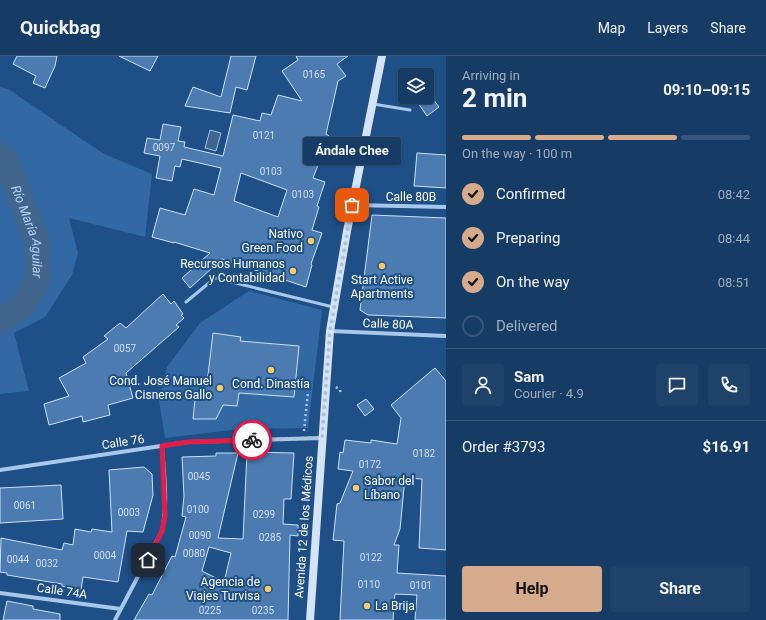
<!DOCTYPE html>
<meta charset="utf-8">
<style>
body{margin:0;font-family:Roboto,sans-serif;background:#1f426b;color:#f1f3f6;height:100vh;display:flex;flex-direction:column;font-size:15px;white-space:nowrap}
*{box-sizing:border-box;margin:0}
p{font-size:13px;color:#9eadbf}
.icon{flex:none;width:22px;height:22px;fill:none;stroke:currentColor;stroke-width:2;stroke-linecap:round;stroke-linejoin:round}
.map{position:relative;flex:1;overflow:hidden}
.details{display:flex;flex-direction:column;background:#163b65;width:320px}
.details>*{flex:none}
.fabs{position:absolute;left:398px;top:12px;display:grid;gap:8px}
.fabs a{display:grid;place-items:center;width:36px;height:36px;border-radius:4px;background:#163b65;box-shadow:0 1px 3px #0004,0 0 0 1px #355579;font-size:20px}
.pin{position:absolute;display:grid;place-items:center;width:34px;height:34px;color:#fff;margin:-17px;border-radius:8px;box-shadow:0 2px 6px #0006}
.courier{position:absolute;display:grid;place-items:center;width:40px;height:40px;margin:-20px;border:3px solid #e11d48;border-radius:50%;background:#fff;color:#222;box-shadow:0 1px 5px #0007}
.bubble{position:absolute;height:28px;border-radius:4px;background:#163b65;box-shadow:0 1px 3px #0004,0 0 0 1px #355579;font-size:13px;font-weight:700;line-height:28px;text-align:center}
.head em{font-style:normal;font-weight:700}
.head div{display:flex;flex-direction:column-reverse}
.head{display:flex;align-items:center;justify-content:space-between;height:68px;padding:0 16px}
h1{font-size:26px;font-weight:700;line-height:30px}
.bar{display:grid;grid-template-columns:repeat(4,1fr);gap:6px 4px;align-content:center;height:48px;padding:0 16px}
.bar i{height:5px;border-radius:3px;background:#355579}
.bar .selected{background:#d6ab8b}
.bar p{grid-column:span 4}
.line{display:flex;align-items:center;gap:10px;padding:0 16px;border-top:1px solid #355579}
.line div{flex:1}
.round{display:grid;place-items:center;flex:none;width:42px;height:42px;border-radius:4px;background:#1f426b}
ol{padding:0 16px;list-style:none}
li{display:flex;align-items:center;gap:12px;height:44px}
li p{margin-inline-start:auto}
li .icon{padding:4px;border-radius:50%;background:#d6ab8b;color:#111;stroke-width:4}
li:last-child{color:#9eadbf}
li i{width:22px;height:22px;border:2px solid #355579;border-radius:50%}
.action{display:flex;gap:8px;margin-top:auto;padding:8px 16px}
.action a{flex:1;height:46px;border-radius:4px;background:#d6ab8b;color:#111;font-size:16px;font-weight:700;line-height:46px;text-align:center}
.action a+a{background:#1f426b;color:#f1f3f6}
header{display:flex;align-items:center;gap:24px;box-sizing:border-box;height:56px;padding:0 20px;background:#163b65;border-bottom:1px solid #355579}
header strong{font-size:19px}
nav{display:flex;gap:22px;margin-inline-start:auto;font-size:14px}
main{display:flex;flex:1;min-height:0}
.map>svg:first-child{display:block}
.green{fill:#3269a4}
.water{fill:#41658d;stroke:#9bc3ec}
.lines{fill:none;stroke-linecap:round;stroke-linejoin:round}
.river{stroke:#41658d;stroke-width:25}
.building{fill:#4b7bb1;stroke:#cce1f8;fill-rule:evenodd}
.path{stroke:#a8c8eb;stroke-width:2.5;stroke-dasharray:2 3;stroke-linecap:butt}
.lane{stroke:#a8c8eb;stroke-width:3}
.street{stroke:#a8c8eb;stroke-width:4}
.secondary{stroke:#d3e4f8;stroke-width:8}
.done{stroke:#b0c1d5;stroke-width:4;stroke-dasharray:0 7.2}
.route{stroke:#e11d48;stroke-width:5}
.poi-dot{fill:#f9cb67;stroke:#1e4f87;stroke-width:1.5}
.labels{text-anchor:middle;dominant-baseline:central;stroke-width:4;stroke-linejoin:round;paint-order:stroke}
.number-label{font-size:10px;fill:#d2deec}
.street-label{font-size:12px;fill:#fff;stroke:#1e4f87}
.poi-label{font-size:12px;fill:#fff;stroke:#1e4f87;text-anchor:end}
.water-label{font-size:13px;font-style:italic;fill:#b3d2f2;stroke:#1e4f87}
</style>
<header>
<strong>Quickbag</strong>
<nav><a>Map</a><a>Layers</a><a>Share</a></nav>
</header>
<main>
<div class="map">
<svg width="446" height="564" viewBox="0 0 446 564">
<rect width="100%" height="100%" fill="#1e4f87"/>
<path class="green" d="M0 31 8 33 104 98 152 118 145 181 69 162 78 197 72 219 45 261 14 277 29 335 0 338Z
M249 235 322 254 308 372 239 373 165 382 159 345 167 311 200 267Z"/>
<path class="water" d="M210 74 221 77 216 95 205 92Z"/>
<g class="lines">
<path class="river" id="s1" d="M0 99 6 105 37 185 38 224 24 249 0 265"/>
</g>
<path class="building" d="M17 0H57L55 10 45 32 33 27 36 20 13 8Z
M119 0H158L150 15Z
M231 0H256L247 34 236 31 230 57 185 50 193 31 221 41Z
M296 0H348L337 8 346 20 338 25 326 78 329 80 313 122 325 126 317 150 319 151 312 174 322 177 311 208 312 209 306 231 222 203 190 232 182 222 210 197 174 186V187L152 181 160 152 185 159 194 133 214 139 221 112 182 103 180 111 175 110 172 125 156 122 160 100 144 97 147 82 160 84 163 68 181 71 178 85 185 86 184 91 223 100 233 59 260 65 262 57 271 59 278 39 302 45 282 15 298 4ZM241 117 287 134 278 161 234 145Z
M430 39 439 51 427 60 418 47Z
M417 97 446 99V132L414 130Z
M372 159 446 162V262L368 259 360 254Z
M163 238 171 248 174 245 183 258 181 259 184 262 176 269 179 271 126 317 133 342 108 349 110 359 83 366 82 360 49 369 44 348 69 340 59 322 86 307 83 301 108 283 104 280 120 267 126 272Z
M213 277 241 281 240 285 299 290 294 341 239 337 237 350 223 349 216 363H193L195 344 208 319Z
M435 312 446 325V494L419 492 422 423 405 422 400 473 394 489H399L397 517 446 520V562L445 564H415L417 539 395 538 393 564H340L344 485 333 484 337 448 340 447 353 415 338 413 340 396 343 397 345 384 371 387V384L397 388 401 362 391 349Z
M366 343 374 353 365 360 357 349Z
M247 396 294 397 291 443H284L283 468 298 469V480L290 479 288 564H134L149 538 152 539 172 500 175 501 186 461 182 460 184 440 182 401 216 400V397H238L218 482 243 483ZM209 491 231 497 224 526 202 515Z
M144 411 152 418 153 439 143 476 127 475 118 526 83 521 81 534 62 530V528L7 519V517L0 516 1 482 62 494 64 487 73 489 75 473 91 476 92 473 112 476 109 414Z
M61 429 63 463 0 467V432Z
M7 545 33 550V553L60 558V564H3Z"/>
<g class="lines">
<path class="path" d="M336 331 340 334 341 338
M304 375 308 336"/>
<path class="lane" d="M373 48 410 54
M186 246 215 222 333 251"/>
<path class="street" d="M352 149 446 151
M330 275 446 280
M0 414 188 386 322 382
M0 537 121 553
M115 564 162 475C168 447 164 419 162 390"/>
<path class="secondary" d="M310 564 330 275 347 175 382 0"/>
</g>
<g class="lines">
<path class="done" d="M252 384 322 382 330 275 352 149"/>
<path class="route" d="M148 504 162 475 165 460 162 390 188 386 252 384"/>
</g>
<g class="poi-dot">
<circle cx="311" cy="185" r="4"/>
<circle cx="382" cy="210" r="4"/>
<circle cx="293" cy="215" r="4"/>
<circle cx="271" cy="314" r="4"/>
<circle cx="220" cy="332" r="4"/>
<circle cx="356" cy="432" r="4"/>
<circle cx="268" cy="533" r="4"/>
<circle cx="367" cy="550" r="4"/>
</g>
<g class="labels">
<g class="number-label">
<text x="314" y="18">0165</text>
<text x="264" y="79">0121</text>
<text x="164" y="91">0097</text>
<text x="271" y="115">0103</text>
<text x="303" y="138">0103</text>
<text x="125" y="292">0057</text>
<text x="424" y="397">0182</text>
<text x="370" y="408">0172</text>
<text x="199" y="420">0045</text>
<text x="25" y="449">0061</text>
<text x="198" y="453">0100</text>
<text x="129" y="456">0003</text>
<text x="264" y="458">0299</text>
<text x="200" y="479">0090</text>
<text x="270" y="481">0285</text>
<text x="194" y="497">0080</text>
<text x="105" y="499">0004</text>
<text x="371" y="501">0122</text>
<text x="18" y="503">0044</text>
<text x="47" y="507">0032</text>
<text x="369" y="528">0110</text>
<text x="421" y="529">0101</text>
<text x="210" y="554">0225</text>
<text x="263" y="554">0235</text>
</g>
<g class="street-label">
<text x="411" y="141">Calle 80B</text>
<text transform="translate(388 268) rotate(2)">Calle 80A</text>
<text transform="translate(123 386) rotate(-9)">Calle 76</text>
<text transform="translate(304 471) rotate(-86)">Avenida 12 de los Médicos</text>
<text transform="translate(62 535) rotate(8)">Calle 74A</text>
</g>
<g class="poi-label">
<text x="303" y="178">Nativo<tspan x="303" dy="14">Green Food</tspan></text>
<text x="285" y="208">Recursos Humanos<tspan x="285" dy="14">y Contabilidad</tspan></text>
<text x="382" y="224" text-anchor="middle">Start Active<tspan x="382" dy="14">Apartments</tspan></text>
<text x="212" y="325">Cond. José Manuel<tspan x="212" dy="14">Cisneros Gallo</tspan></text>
<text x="271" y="328" text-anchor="middle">Cond. Dinastía</text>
<text x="364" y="425" text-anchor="start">Sabor del<tspan x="364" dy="14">Líbano</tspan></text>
<text x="260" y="526">Agencia de<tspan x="260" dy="14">Viajes Turvisa</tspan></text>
<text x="375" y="550" text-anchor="start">La Brija</text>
</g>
<g class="water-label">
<text stroke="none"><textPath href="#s1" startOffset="83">Río María Aguilar</textPath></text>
</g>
</g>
</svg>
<div class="fabs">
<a><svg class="icon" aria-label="layers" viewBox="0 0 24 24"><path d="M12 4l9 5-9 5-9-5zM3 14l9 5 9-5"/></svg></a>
</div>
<div class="pin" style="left:352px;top:149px;background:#ea580c"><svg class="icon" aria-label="bag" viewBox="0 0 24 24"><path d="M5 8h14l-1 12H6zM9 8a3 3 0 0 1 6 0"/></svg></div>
<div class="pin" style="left:148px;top:504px;background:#1f2937"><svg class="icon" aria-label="home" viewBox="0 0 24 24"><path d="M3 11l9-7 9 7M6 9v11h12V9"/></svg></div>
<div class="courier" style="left:252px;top:384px"><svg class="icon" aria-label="bike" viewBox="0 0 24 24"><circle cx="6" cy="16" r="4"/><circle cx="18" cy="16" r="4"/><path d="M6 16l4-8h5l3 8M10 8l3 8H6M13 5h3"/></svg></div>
<div class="bubble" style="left:303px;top:81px;width:98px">Ándale Chee</div>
</div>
<section class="details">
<div class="head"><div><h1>2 min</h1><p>Arriving in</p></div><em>09:10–09:15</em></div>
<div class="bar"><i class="selected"></i><i class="selected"></i><i class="selected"></i><i></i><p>On the way · 100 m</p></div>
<ol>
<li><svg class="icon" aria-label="check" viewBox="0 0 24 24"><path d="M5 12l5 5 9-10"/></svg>Confirmed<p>08:42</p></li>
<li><svg class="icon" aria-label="check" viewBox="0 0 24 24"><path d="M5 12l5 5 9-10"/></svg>Preparing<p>08:44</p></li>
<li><svg class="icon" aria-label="check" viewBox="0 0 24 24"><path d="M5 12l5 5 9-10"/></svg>On the way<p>08:51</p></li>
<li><i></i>Delivered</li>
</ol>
<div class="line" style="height:72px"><a class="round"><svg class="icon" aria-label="person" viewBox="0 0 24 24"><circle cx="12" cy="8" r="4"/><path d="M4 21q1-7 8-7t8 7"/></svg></a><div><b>Sam</b><p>Courier · 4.9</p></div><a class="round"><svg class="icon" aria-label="chat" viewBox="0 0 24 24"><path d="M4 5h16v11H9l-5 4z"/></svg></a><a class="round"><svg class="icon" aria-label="phone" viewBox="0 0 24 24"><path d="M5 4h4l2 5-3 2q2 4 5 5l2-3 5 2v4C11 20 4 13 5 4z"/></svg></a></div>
<div class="line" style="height:52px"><div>Order #3793</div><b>$16.91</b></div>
<div class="action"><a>Help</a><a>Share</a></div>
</section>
</main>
